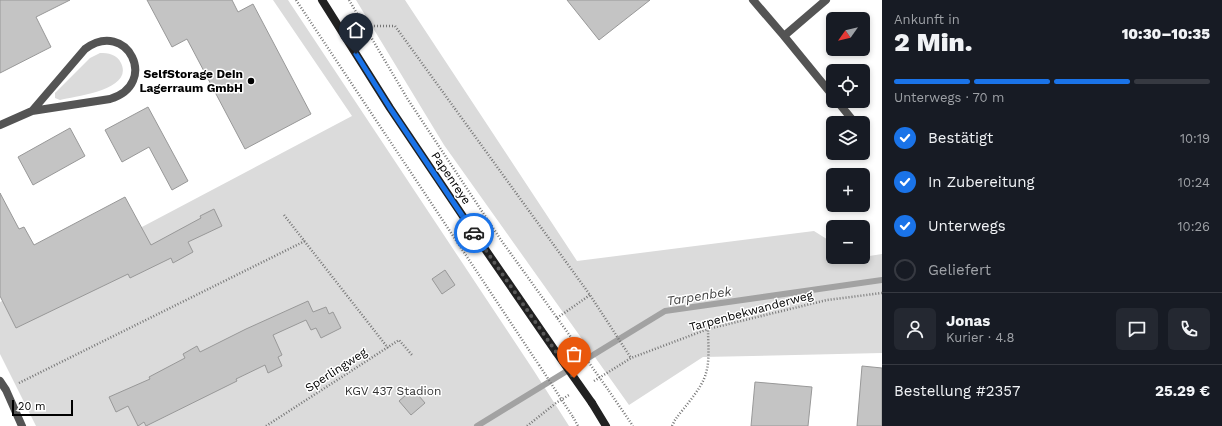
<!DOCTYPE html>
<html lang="de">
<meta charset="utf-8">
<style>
body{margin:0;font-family:"Work Sans",sans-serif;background:#242831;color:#f1f3f6;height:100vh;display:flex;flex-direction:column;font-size:15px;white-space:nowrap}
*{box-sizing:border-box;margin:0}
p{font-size:13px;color:#9ea1a6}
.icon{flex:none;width:22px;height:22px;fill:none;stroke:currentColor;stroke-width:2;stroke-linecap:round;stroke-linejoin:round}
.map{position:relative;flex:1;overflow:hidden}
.side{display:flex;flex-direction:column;background:#171b24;width:340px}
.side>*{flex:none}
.needle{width:26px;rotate:236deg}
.controls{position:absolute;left:826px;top:12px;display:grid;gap:8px}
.controls a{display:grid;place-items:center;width:44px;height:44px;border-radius:6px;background:#171b24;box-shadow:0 2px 6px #0003;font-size:20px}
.scale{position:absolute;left:12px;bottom:10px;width:61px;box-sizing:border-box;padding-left:4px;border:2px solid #000;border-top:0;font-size:11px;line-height:14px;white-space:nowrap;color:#000;-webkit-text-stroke:3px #fff;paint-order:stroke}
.pin{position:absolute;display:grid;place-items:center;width:34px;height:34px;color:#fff;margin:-41px -17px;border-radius:50% 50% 50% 0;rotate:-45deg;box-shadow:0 0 4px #0007}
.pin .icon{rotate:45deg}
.courier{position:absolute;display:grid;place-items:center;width:40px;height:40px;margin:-20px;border:3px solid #1a73e8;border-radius:50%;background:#fff;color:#222;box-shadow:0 1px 5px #0007}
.overview em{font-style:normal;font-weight:800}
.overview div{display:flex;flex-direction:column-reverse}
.overview{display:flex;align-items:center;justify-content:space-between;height:68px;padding:0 12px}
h1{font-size:26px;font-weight:800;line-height:30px}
.bar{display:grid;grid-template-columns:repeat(4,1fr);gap:6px 4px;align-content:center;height:48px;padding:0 12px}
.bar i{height:5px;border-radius:3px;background:#363941}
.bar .current{background:#1a73e8}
.bar p{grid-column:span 4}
.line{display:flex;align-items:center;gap:10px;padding:0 12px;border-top:1px solid #363941}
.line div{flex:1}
.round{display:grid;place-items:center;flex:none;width:42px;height:42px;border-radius:6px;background:#242831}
ol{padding:0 12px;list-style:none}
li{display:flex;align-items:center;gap:12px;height:44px}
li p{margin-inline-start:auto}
li .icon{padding:4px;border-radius:50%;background:#1a73e8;color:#fff;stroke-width:4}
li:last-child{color:#9ea1a6}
li i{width:22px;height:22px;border:2px solid #363941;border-radius:50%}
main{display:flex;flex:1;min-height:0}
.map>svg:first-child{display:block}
.green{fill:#dbdbdb}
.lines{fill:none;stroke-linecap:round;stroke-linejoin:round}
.stream{stroke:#a2a2a2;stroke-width:6}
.building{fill:#c4c4c4;stroke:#989898}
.path{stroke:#767676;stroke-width:2.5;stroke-dasharray:1 2;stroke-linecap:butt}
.lane{stroke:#545454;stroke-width:8}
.street{stroke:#545454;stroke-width:8}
.secondary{stroke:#212121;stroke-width:8}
.path-bridge{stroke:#767676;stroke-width:2.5;stroke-dasharray:1 2;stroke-linecap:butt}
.secondary-bridge{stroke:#212121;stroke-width:8}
.done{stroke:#595959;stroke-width:4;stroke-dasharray:0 7.2}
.route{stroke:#1a73e8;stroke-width:5}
.poi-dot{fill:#000;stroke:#fff;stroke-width:1.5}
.labels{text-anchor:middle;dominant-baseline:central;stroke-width:3;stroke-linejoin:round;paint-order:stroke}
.poi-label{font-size:12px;font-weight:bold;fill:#000;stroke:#fff;text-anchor:end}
.street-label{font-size:12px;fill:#000;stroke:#fff}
.park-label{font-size:12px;fill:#323232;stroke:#fff}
.water-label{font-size:13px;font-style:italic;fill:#434343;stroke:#fff}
</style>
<main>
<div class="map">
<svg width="882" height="426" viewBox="0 0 882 426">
<rect width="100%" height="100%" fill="#fff"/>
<path class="green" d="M273 0H288L534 371 569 426H36L0 354V302L352 116Z
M356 0H405L577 261 814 231 833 243V257H863L882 254V353L703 357 629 405 444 145Z
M100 53C108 53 117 54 121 63 134 90 76 96 60 100L55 98V93L90 58Z"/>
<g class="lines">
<path class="stream" d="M477 426 665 311 882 280"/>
</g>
<path class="building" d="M0 0H70L36 17 51 47 0 73Z
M147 0H232L238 12 253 4 311 114 245 149 187 39 172 47Z
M567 0H650L599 40Z
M148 107 188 181 172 190 149 147 122 162 105 130Z
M70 128 85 156 33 185 18 157Z
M0 193 19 229 24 227 34 245 125 197 151 245 201 218 200 216 214 209 222 226 188 242 193 252 173 263 171 258 130 278 128 274 16 328 0 296Z
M445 270 455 285 442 294 432 279Z
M308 301 313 312 326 307 329 314 333 312 341 328 321 338 316 328 311 330 306 320 273 335 282 355 278 357 282 366 268 373 265 365 236 379 237 381 146 426 144 422 138 426 128 406 116 412 109 397 150 379 149 377 185 358 183 354 197 346 200 352 246 329Z
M862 366 882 368V426H857Z
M755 382 812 387 808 426H751Z
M413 389 425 403 411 415 399 401Z"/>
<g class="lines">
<path class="path" d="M296 0 539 365
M349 0 407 98 501 240 573 340
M365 26H395L590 295 631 358
M284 215 388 348
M557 318 590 295
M594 381 631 358 708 329 827 300 882 293
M19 383 305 241
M609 391 633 426
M573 417 578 426
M266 426 399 340 412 355
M527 426 556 403 569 395
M672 426 675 420C684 407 702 389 706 373 710 360 708 343 708 329"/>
<path class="lane" d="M753 0 784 36 826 0
M784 36 833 96
M837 101 855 123
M863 133 864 135"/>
<path class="street" d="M0 125 32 111 110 99C160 84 127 18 85 49L32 111
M0 381 6 390 22 426"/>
<path class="secondary" d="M322 0 390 108 485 249 556 352
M592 403 606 426"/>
<path class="path-bridge" d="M573 340 609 391
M539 365 573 417"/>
<path class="secondary-bridge" d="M556 352 592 403"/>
</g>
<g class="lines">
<path class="done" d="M474 233 574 378"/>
<path class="route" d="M356 54 390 108 474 233"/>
</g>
<circle class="poi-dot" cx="251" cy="81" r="4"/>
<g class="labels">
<g class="poi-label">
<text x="243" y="74">SelfStorage Dein<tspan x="243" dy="14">Lagerraum GmbH</tspan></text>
</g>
<g class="street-label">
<text transform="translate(451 178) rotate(56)">Papenreye</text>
<text transform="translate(751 311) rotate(-15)">Tarpenbekwanderweg</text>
<text transform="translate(336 370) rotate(-33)">Sperlingweg</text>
</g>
<g class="park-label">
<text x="393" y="391">KGV 437 Stadion</text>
</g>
<g class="water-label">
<text transform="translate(699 296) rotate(-9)">Tarpenbek</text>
</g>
</g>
</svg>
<div class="controls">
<a><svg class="needle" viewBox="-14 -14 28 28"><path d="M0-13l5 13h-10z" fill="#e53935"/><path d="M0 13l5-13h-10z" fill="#9ea1a6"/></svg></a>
<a><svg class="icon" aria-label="locate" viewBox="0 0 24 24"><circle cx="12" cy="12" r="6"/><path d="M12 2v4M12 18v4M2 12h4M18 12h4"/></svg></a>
<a><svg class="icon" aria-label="layers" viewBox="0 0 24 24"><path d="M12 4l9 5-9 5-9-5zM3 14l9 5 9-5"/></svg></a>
<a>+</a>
<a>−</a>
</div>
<div class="scale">20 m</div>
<div class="pin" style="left:574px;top:378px;background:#ea580c"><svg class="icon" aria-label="bag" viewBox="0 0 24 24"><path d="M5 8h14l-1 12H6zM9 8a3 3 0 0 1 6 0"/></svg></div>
<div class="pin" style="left:356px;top:54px;background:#1f2937"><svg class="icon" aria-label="home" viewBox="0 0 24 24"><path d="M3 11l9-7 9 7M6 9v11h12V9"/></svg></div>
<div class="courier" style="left:474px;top:233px"><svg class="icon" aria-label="car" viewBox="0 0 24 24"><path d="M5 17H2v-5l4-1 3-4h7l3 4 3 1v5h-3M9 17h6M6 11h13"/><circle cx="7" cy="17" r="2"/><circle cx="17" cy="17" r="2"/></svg></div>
</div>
<section class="side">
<div class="overview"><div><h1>2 Min.</h1><p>Ankunft in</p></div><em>10:30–10:35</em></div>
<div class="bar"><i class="current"></i><i class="current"></i><i class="current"></i><i></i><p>Unterwegs · 70 m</p></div>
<ol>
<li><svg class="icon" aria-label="check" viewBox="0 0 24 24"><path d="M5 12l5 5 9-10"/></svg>Bestätigt<p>10:19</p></li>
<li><svg class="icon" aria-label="check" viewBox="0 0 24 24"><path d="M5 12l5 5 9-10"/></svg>In Zubereitung<p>10:24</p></li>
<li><svg class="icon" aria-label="check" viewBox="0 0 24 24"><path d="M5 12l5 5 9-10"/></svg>Unterwegs<p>10:26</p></li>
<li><i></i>Geliefert</li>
</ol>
<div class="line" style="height:72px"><a class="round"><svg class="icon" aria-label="person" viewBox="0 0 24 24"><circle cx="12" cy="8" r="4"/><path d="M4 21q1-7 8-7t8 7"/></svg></a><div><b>Jonas</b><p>Kurier · 4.8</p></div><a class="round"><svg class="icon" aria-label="chat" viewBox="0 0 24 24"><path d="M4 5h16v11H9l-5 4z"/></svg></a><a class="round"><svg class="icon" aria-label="phone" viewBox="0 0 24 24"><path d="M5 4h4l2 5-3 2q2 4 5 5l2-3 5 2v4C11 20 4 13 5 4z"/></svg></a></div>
<div class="line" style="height:52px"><div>Bestellung #2357</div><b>25.29 €</b></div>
</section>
</main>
